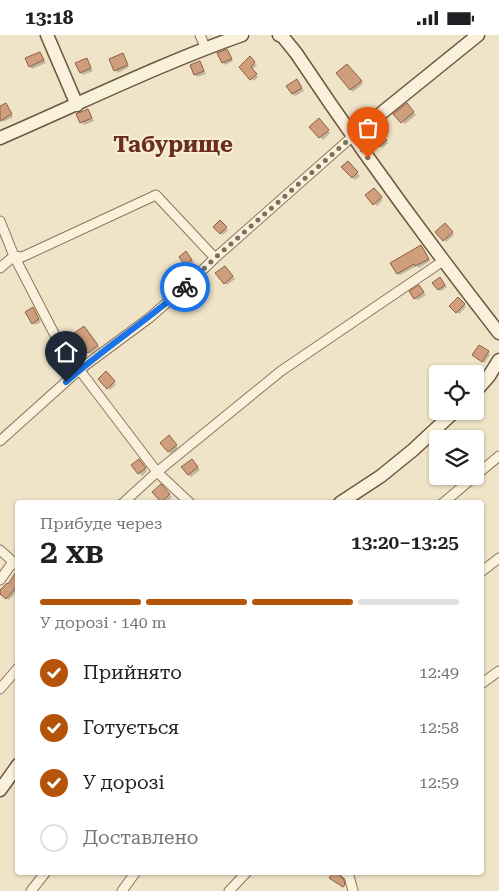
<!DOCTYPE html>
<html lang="uk">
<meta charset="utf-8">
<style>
body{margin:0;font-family:"Roboto Serif",serif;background:#f6f6f6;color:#202124;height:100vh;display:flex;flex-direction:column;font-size:19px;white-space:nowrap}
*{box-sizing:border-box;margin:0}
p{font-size:16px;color:#757577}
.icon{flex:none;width:28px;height:28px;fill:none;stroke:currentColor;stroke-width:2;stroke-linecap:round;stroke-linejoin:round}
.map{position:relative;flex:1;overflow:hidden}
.details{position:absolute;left:15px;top:465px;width:469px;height:375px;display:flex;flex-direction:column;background:#fff;border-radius:5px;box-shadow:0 1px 4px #0004}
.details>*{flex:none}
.fabs{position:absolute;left:429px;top:330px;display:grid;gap:10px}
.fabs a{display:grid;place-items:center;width:55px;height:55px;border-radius:5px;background:#fff;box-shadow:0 1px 4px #0004;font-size:25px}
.pin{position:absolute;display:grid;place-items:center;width:42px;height:42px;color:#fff;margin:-51px -21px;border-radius:50% 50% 50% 0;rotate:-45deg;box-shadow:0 0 5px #0007}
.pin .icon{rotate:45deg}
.courier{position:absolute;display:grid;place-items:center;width:50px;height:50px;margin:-25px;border:4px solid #1a73e8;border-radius:50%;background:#fff;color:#222;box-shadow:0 1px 6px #0007}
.summary em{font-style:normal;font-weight:600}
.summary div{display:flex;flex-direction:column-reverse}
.summary{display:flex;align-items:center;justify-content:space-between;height:85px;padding:0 25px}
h1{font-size:32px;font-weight:600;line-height:38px}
.bar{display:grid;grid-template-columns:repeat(4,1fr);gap:8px 5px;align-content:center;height:60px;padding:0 25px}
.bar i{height:6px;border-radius:4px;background:#e0e0e0}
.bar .on{background:#b45309}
.bar p{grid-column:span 4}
ol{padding:0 25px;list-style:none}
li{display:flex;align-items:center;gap:15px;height:55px}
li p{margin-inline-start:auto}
li .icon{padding:5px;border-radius:50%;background:#b45309;color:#fff;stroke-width:4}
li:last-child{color:#757577}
li i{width:28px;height:28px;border:2px solid #e0e0e0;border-radius:50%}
.status{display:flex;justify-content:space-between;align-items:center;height:35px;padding:0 25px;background:#fff;direction:ltr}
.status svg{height:14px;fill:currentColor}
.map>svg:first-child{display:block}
.shadow{fill:#0003}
.building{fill:#cf9f7d;stroke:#8d5f41}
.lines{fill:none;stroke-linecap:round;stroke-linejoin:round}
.street-casing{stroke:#8d765c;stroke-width:11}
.secondary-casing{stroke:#6f573f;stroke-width:15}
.street{stroke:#faf1dc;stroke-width:9}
.secondary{stroke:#faf1dc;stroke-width:12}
.done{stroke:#7c6e5b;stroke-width:5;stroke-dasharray:0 9}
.route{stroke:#1a73e8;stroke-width:6}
.labels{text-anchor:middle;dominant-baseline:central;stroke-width:4;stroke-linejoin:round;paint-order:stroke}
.district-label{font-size:22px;font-weight:bold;fill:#6b2e1e;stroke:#f7eed8}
</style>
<div class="status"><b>13:18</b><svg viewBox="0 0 49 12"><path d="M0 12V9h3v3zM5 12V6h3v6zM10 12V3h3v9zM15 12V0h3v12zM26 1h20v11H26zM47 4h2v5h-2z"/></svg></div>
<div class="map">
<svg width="499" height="856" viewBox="0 0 499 856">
<rect width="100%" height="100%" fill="#f0e4c8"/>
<path class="shadow" d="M227 16 233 26 225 30 223 27Z
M40 18 46 28 32 34 30 31Z
M122 20 129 32 118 38 115 35Z
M250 23 257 30 252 35 258 42 254 46 240 32Z
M86 24 93 36 83 40 81 38Z
M200 27 206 39 197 42 195 39Z
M350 33 363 49 353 57 338 38Z
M299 48 304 56 295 61 292 59Z
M6 70 13 82 3 87 0 84V73Z
M407 70 416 80 405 89 395 79Z
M88 75 94 86 84 90 78 79Z
M319 85 330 98 323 105 311 92Z
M380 99 388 108 382 113 374 104Z
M348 128 360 141 355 145 343 132Z
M374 154 383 165 377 171 367 160Z
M220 187 228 195 223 200 215 192Z
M445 190 454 200 446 207 437 197Z
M423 214 430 226 419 233 417 231 400 240 398 238Z
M188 220 194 227 188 231 186 229Z
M225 232 235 244 227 250 217 239Z
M442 246 447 252 441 256 439 254Z
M421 254 426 260 418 265 415 263Z
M458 264 466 272 459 279 451 271Z
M33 273 41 287 35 290 33 288Z
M86 295 100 313 91 320 89 317Z
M488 317 490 319 485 328 473 320Z
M106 338 116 349 110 355 100 344Z
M168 402 178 413 171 419 162 408Z
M141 428 147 436 142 441 133 431Z
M194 428 200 435 191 442 188 439Z
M161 451 172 462 166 468H163L154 457Z
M16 538 18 555 9 565 0 558 9 551Z"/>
<path class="building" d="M227 14 232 24 222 28 217 18Z
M40 17 44 25 29 32 25 23Z
M123 18 128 30 114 36 109 24Z
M250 21 255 27 251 32 257 39 250 45 239 32Z
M87 23 91 33 80 38 75 28Z
M200 26 204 36 194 40 190 30Z
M347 29 362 46 350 55 336 38Z
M297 44 302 53 292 59 286 51Z
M6 68 12 79 0 86V71Z
M407 68 414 77 401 88 393 79Z
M88 74 92 83 80 88 76 79Z
M319 83 329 95 319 103 309 92Z
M380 98 387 105 379 112 372 104Z
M348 126 358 137 352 143 341 132Z
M374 153 382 162 373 170 365 160Z
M220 185 227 192 220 199 213 192Z
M445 188 453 197 443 206 435 197Z
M421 210 429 224 415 231 414 229 397 239 390 228Z
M186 216 192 225 185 230 179 222Z
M225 231 233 241 224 249 215 238Z
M440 242 445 250 438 255 432 248Z
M419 250 424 257 414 264 409 256Z
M458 262 465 269 456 278 449 271Z
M33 272 39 284 32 289 25 277Z
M84 291 98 310 88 318 73 299Z
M479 310 489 316 482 327 472 320Z
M106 336 115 346 107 354 98 344Z
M169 400 177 410 168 417 160 408Z
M139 424 146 433 138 439 131 430Z
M192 424 198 432 188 440 181 432Z
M161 449 170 459 161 467 152 457Z
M16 537 18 550 6 564 0 559V555L7 548 8 549Z
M333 838H339L340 841 344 845 345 850 343 852 329 843Z"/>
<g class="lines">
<g class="street-casing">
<path id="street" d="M200 0 206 14
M0 186 14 221 59 308 157 437 190 468
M0 233 14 221 22 222 156 160 215 223
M0 406 79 335 148 284 184 253 215 223 353 101
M123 468 157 437 281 336 443 226
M443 468 499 421
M0 515 18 531
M481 537 499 523
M0 545 13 527
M481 649 499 636
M0 654 18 633
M345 838 349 841 353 856
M31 856 45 838
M122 856 135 838
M229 856 246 838"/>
</g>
<g class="secondary-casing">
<path id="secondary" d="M47 0 77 70
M279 0 283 2 296 18C360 114 428 207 499 298
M353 101 478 0
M0 103C81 68 160 29 242 0
M475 357 489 341 499 325
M340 468 381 441 413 415 455 376
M0 755 18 730"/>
</g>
<use href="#street" class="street"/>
<use href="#secondary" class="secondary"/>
</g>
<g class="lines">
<path class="done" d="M185 252 215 223 353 101 368 123"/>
<path class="route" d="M66 347C104 313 147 286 185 252"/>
</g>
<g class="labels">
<g class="district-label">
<text x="173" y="109">Табурище</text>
</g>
</g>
</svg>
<div class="fabs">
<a><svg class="icon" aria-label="locate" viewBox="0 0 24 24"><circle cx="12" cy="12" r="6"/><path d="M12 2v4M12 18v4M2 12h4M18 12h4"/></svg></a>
<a><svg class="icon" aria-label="layers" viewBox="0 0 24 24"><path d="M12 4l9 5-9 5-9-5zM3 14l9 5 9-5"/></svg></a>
</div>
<div class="pin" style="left:368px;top:123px;background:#ea580c"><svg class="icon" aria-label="bag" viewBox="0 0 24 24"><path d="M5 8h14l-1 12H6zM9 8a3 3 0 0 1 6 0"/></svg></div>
<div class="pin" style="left:66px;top:347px;background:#1f2937"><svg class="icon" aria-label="home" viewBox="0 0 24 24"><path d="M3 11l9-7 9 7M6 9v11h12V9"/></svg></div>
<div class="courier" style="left:185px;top:252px"><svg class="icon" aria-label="bike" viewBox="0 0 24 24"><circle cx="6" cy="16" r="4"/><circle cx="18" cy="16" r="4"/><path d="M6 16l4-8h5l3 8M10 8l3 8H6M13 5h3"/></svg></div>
<section class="details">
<div class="summary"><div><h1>2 хв</h1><p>Прибуде через</p></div><em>13:20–13:25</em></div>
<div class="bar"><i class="on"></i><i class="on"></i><i class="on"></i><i></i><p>У дорозі · 140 m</p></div>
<ol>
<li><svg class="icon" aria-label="check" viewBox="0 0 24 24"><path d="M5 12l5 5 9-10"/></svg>Прийнято<p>12:49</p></li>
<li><svg class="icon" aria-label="check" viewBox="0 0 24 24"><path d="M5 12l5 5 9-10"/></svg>Готується<p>12:58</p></li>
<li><svg class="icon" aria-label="check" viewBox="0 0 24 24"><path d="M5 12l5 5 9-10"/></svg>У дорозі<p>12:59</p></li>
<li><i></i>Доставлено</li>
</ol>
</section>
</div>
